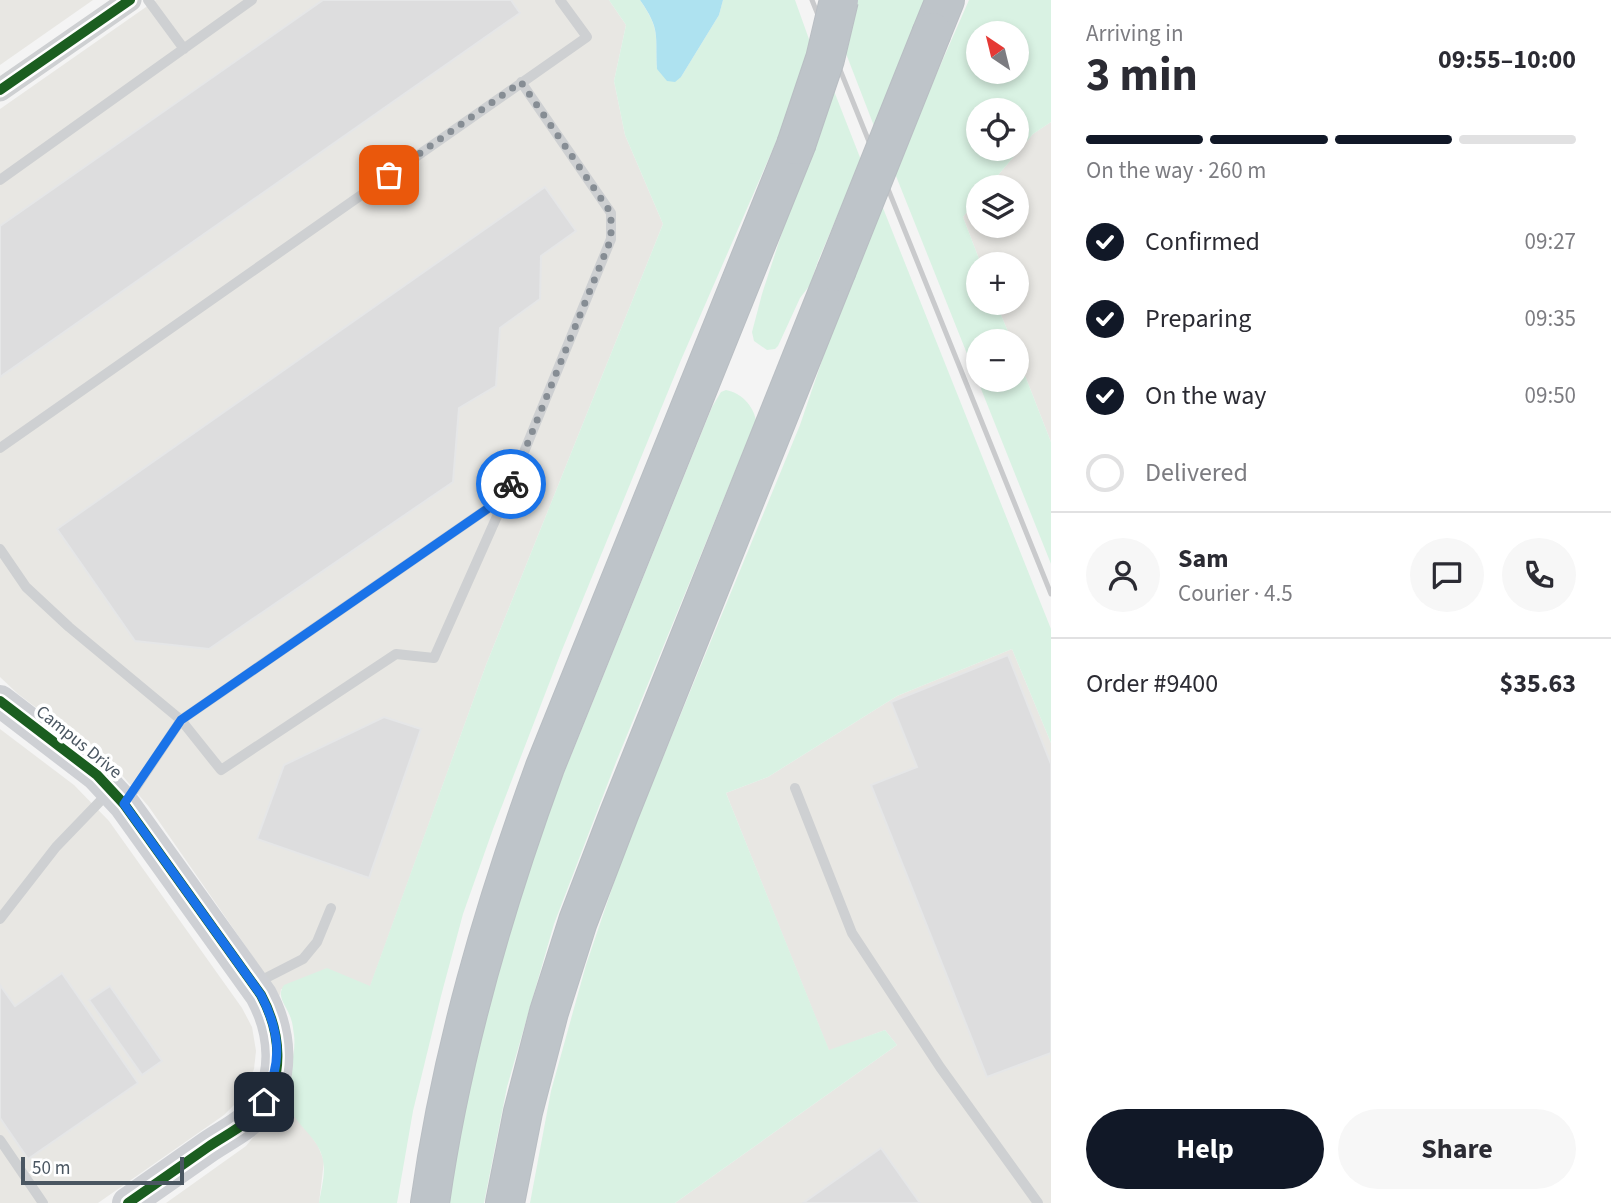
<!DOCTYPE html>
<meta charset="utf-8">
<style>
body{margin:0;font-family:"Source Sans 3",sans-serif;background:#f7f7f7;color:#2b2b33;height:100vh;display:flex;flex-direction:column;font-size:26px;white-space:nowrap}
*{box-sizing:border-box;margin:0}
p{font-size:23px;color:#7c7c81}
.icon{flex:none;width:38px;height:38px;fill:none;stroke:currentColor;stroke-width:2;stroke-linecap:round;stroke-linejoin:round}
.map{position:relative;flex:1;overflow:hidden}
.details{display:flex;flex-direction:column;background:#fff;width:560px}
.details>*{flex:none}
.needle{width:46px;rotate:325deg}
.tools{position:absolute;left:966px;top:21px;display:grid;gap:14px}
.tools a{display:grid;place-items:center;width:63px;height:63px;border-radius:50%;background:#fff;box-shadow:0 4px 10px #0003;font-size:35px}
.scale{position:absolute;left:21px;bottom:18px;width:163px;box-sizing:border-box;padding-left:7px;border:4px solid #4a5661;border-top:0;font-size:19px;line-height:24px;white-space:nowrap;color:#4a5661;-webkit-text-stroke:5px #fff;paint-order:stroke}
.pin{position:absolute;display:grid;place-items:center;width:60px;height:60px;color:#fff;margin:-30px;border-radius:14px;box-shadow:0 4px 10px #0006}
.courier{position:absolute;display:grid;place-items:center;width:70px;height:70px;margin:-35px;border:5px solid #1a73e8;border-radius:50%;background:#fff;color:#222;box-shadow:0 2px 9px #0007}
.summary em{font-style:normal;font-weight:700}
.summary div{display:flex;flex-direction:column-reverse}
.summary{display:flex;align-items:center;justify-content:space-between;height:119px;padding:0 35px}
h1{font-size:46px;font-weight:700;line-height:52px}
.bar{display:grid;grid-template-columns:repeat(4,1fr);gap:10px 7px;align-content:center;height:84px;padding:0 35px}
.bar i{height:9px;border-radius:5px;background:#e1e1e2}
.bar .current{background:#111827}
.bar p{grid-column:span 4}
.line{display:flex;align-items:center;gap:18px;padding:0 35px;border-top:2px solid #e1e1e2}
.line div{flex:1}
.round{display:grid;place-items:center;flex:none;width:74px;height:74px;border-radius:37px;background:#f7f7f7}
ol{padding:0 35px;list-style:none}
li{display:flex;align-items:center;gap:21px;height:77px}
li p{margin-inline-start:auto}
li .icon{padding:7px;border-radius:50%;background:#111827;color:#fff;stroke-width:4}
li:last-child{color:#7c7c81}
li i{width:38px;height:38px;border:4px solid #e1e1e2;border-radius:50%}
.button{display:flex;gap:14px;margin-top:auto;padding:14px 35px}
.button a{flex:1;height:80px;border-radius:42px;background:#111827;color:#fff;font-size:28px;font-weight:700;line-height:80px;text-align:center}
.button a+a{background:#f7f7f7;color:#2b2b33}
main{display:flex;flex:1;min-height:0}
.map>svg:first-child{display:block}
.commercial{fill:#e8e7e3}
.green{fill:#d9f2e3;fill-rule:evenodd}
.water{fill:#aee2f0}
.building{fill:#ddddde;stroke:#e5e6e7;stroke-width:2}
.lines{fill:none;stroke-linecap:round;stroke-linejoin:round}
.highway-casing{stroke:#b9bec3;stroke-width:40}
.lane{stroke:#ced0d2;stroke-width:10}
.street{stroke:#ced0d2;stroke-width:23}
.secondary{stroke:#ced0d4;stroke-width:32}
.highway{stroke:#bec4c9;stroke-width:38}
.rail{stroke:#c9cacc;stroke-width:5}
.highway-bridge-casing{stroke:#b9bec3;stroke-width:40;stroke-linecap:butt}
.highway-bridge{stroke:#bec4c9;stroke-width:38}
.cycleway-casing{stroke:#fff;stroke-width:15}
.cycleway{stroke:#1b5e20;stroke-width:10}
.done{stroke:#868d94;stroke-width:7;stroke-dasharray:0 12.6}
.route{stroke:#1a73e8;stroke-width:9}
.labels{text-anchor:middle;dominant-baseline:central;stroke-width:7;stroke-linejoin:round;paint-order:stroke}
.street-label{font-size:18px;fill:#4a5661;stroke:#fff}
</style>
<main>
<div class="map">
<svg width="1051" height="1203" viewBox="0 0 1051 1203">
<rect width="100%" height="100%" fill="#f4f4f4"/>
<path class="commercial" d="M0 0H93L0 65Z
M156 0H609L626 25 614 81 625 135 663 224 486 665 370 987 281 989 280 996 149 807 115 767 18 694 0 677V109Z
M1051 122V442L1017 355V341H1012L996 303H1017V264H981L963 217 978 198V226H1017V187H988L1033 134Z
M1012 649 1051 743V1203H675L897 1045 885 1030 829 1051 726 793 768 777 897 696Z
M0 729 74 785 109 821 242 1008 252 1027 256 1051 254 1069 245 1090 235 1104 224 1115 98 1203H0Z
M287 1090 309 1133 318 1146 324 1161 319 1203H166L246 1146 276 1111Z"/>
<path class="green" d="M609 0H640C661 31 655 35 657 69L681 77 719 15 723 0H795L810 42 789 112 681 360 562 650 493 829 463 914 441 996 413 1111 397 1203H319C321 1190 326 1173 323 1160 319 1136 291 1123 287 1100 284 1079 297 1058 294 1035 293 1030 293 1024 291 1019 288 1007 275 997 284 985L327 968 370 986 486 665 663 224 625 135 614 81 626 25Z
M858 0H925L874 126 845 51Z
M969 0H1051V122L1033 134 988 187H978V198L963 217 981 264H978V303H996L1012 341H978V380H1017V355L1051 442V564L894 171ZM978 33H1017V72H978ZM978 110H1017V149H978Z
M834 91 861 160 818 261 810 285 800 298 778 346 775 349 767 350 754 341 752 332 762 294 790 208Z
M881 203 1051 629V743L1012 649 897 696 768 777 726 793 829 1050 885 1030 897 1045 675 1203H530L551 1091 586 965 626 847 800 425 844 296Z
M726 390C741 393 753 405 756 420L616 762 554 924 507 1087 484 1203H446L470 1067 519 884 712 407 721 392Z"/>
<path class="water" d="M640 0H723L719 15 681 77 675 82 667 81 657 69C655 35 661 30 640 0Z"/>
<path class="building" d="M323 0H511L520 13 0 377V226Z
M545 187 576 231 541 256 540 299 500 328 496 386 459 408 453 482 209 649 135 641 57 529Z
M1008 655 1051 764V1053L987 1077 871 785 917 767 891 702Z
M384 717 421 729 369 878 257 839 284 765Z
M62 973 138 1083 28 1159 0 1118V985L15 1006Z
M110 986 162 1061 142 1075 89 1000Z
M881 1148 920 1203H803Z"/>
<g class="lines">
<g class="highway-casing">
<path id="highway" d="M932 32 945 0
M430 1203C451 1053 493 909 545 767L796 145
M505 1203 523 1112 549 1012 578 921 619 814 836 272"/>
</g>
<path class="lane" d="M148 0 184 49
M0 180 252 0
M0 448 587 37 560 0
M506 496 181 720 221 770 396 654 434 658 506 496 611 239V213L521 82
M0 549 26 587 69 627 181 720 126 802
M795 788 852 933 940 1067 1038 1203
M0 919 56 847 109 792
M256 983 303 959 317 942 331 908
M0 1140 43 1203"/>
<path class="street" d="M0 90 130 0"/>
<path class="secondary" d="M0 701 97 775 124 804 261 995C280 1030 287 1079 257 1112 245 1126 224 1136 208 1147 182 1165 155 1184 128 1203"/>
<use href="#highway" class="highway"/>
<path class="rail" d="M812 0 1051 594"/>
<g class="highway-bridge-casing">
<path id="highway-bridge" d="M796 145 825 59 839 0
M836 272 932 32"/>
</g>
<use href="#highway-bridge" class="highway-bridge"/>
<g class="cycleway-casing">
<path id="cycleway" d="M0 90 130 0
M0 701 97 775 124 804 261 995C280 1030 287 1079 257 1112 245 1126 224 1136 208 1147 182 1165 155 1184 128 1203"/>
</g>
<use href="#cycleway" class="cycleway"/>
</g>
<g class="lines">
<path class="done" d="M389 175 521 82 611 213V239L511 484"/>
<path class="route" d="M264 1102C282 1062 281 1034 261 995L124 804 181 720 506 496 511 484"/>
</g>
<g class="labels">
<g class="street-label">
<text transform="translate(79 742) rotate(39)">Campus Drive</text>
</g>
</g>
</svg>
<div class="tools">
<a><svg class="needle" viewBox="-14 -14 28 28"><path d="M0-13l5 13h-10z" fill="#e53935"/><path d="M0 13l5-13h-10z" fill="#7c7c81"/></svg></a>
<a><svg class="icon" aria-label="locate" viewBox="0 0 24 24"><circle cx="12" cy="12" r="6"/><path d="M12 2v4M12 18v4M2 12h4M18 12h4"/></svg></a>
<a><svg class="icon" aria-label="layers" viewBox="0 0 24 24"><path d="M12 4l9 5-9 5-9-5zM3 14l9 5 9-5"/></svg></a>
<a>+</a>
<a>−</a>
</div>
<div class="scale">50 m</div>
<div class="pin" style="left:389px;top:175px;background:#ea580c"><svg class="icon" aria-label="bag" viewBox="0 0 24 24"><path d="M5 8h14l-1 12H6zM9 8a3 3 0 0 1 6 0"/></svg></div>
<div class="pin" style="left:264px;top:1102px;background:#1f2937"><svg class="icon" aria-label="home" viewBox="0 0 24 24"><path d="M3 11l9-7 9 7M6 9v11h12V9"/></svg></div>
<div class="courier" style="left:511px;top:484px"><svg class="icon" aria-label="bike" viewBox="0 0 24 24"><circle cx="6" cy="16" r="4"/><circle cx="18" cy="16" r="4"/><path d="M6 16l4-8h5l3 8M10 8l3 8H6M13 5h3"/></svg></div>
</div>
<section class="details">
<div class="summary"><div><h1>3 min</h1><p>Arriving in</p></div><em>09:55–10:00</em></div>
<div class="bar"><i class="current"></i><i class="current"></i><i class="current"></i><i></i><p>On the way · 260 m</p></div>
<ol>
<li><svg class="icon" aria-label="check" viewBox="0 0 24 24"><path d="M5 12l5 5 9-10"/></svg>Confirmed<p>09:27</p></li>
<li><svg class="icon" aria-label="check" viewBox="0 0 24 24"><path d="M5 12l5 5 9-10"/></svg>Preparing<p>09:35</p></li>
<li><svg class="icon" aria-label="check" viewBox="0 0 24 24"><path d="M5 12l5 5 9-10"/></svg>On the way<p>09:50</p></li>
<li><i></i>Delivered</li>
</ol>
<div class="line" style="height:126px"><a class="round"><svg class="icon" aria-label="person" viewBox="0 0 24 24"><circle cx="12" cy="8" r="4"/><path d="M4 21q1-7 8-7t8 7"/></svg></a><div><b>Sam</b><p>Courier · 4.5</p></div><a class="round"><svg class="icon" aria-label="chat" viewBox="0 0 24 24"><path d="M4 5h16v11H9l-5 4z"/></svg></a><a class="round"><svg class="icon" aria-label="phone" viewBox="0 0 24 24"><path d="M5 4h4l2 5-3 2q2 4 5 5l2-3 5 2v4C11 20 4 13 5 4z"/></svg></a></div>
<div class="line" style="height:91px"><div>Order #9400</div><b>$35.63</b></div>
<div class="button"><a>Help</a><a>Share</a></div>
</section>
</main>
